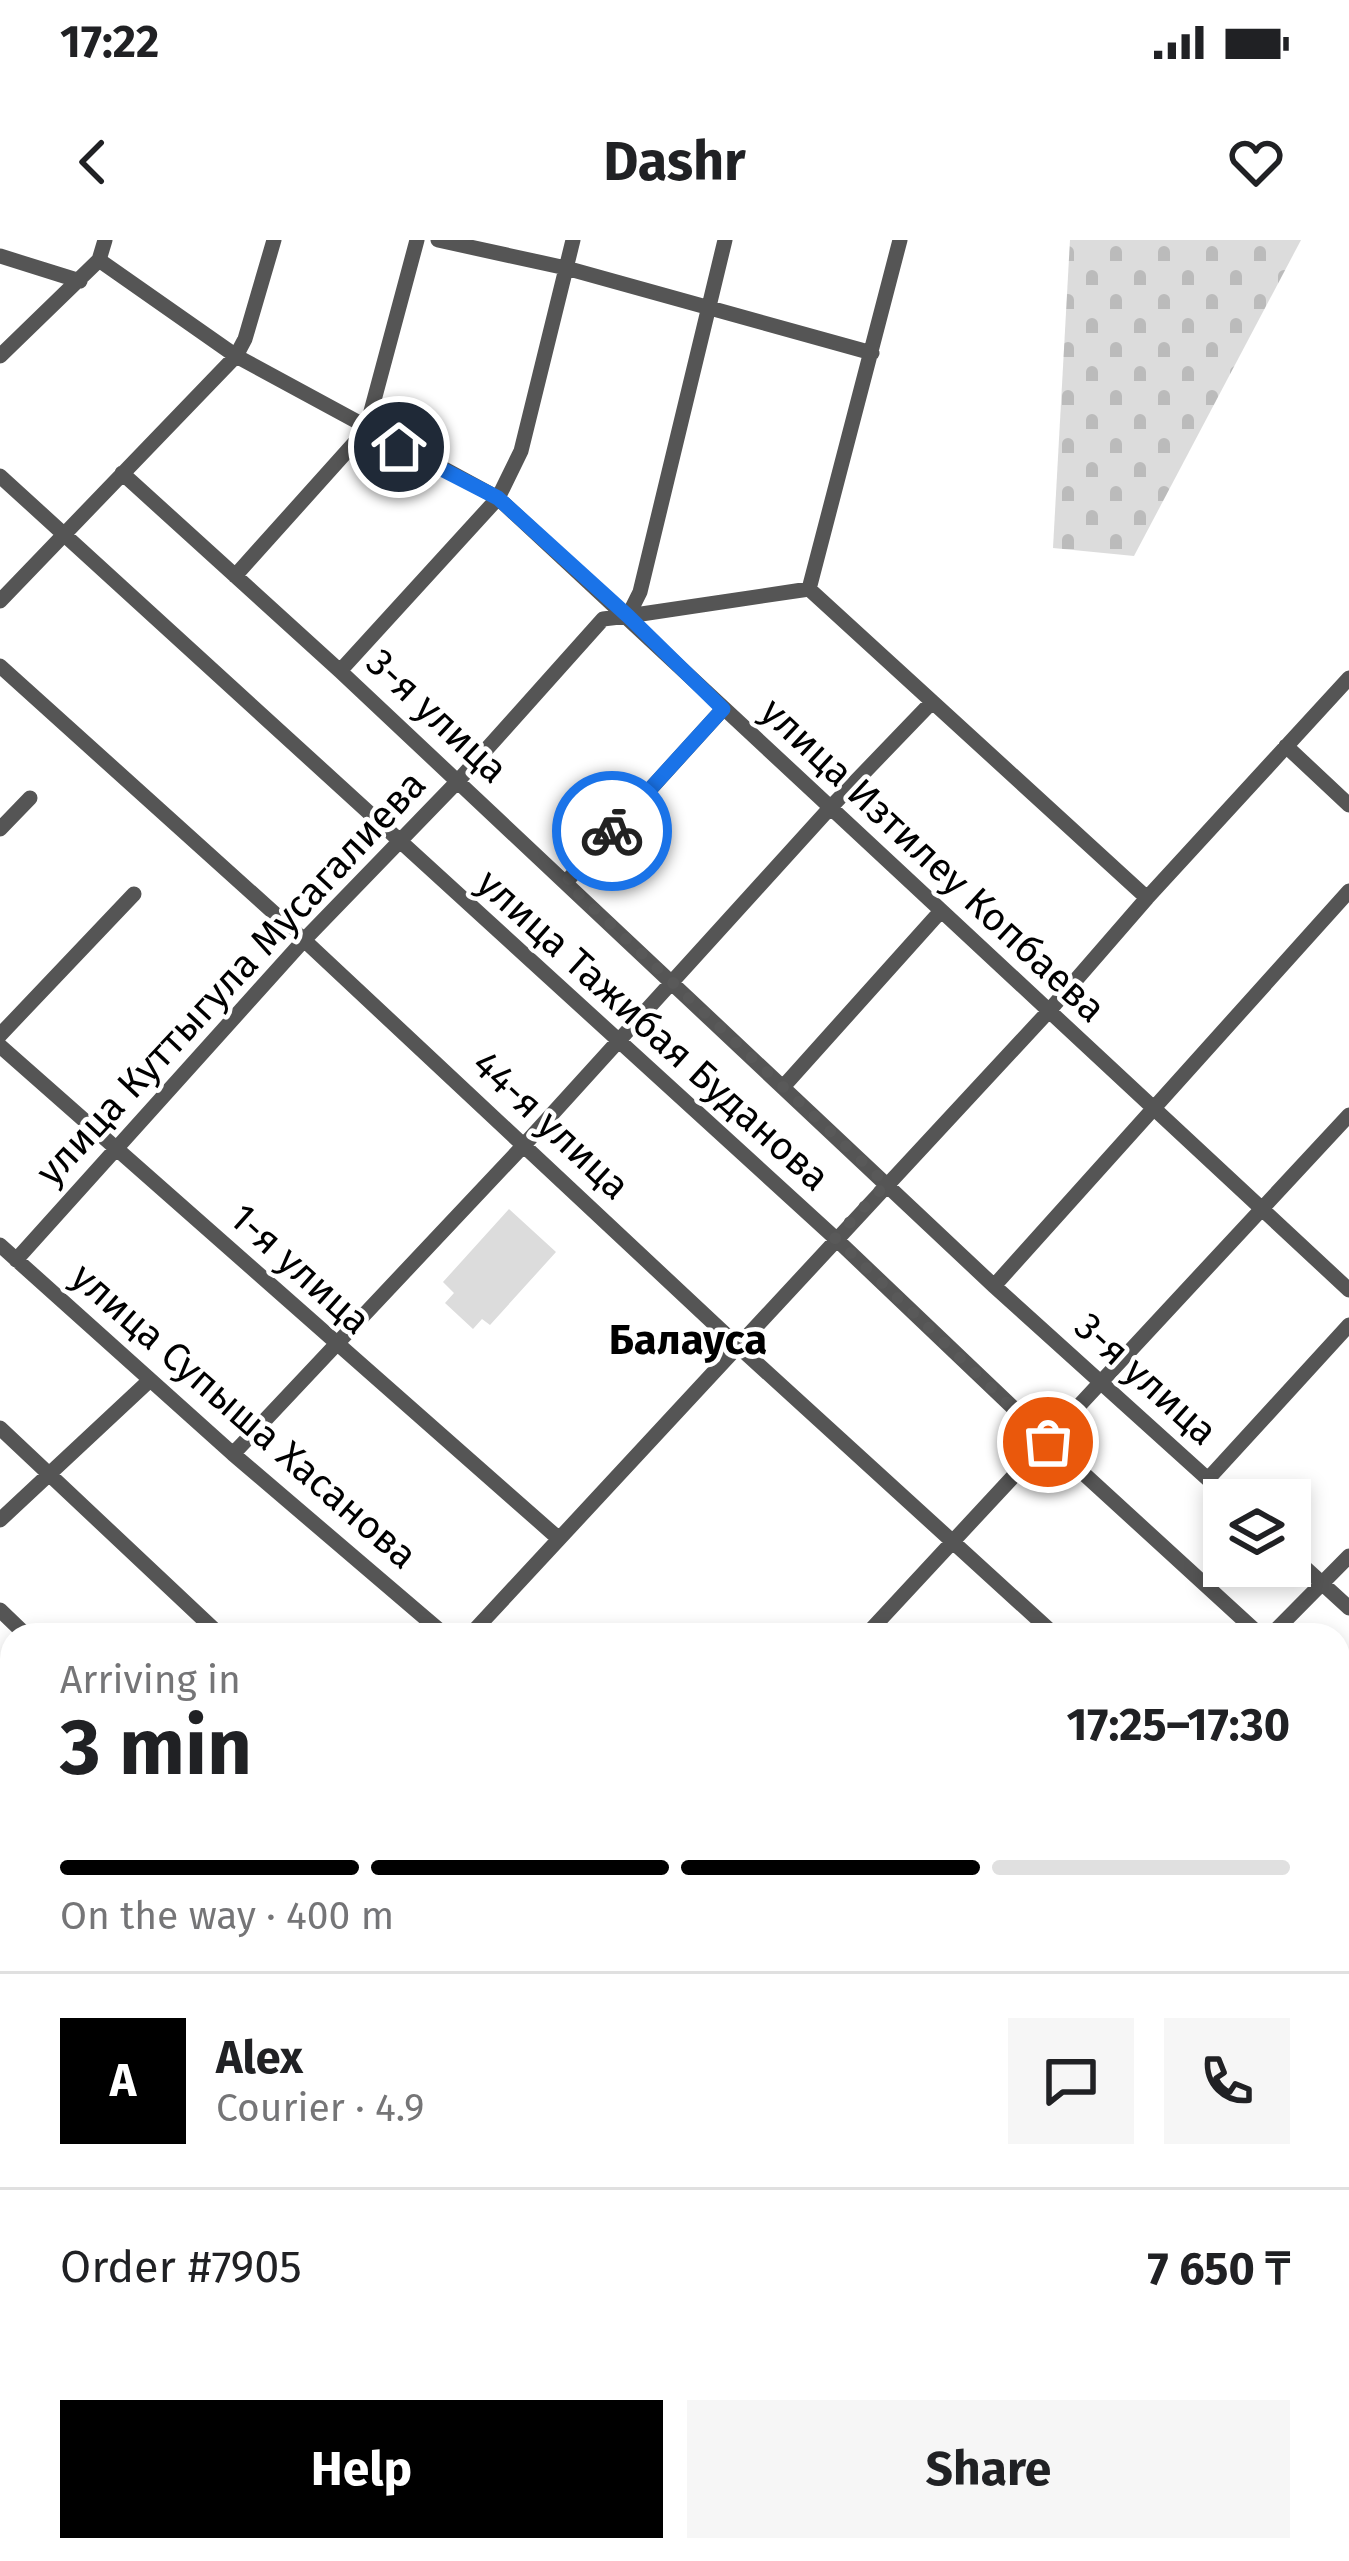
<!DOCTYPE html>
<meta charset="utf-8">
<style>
body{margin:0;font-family:"Fira Sans",sans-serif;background:#f6f6f6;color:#202124;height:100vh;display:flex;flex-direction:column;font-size:45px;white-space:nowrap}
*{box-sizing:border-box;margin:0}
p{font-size:39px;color:#757577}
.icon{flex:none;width:66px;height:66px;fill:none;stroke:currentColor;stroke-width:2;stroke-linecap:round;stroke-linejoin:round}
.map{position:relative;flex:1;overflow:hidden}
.sheet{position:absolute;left:0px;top:1383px;width:1350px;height:939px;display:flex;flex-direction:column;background:#fff;border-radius:36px 36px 0 0;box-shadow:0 6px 18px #0003}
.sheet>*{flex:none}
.controls{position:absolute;left:1203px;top:1239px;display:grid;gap:24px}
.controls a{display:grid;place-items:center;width:108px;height:108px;border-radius:0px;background:#fff;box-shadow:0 6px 18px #0003;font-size:60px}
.pin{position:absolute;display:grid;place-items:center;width:102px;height:102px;color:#fff;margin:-51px;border:6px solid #fff;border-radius:50%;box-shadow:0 3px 12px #0007}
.courier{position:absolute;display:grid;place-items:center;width:120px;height:120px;margin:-60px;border:9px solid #1a73e8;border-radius:50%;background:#fff;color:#222;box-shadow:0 3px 15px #0007}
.head em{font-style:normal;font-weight:700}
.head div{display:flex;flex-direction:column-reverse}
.head{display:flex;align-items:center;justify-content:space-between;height:204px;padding:0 60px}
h1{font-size:78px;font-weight:700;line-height:90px}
.bar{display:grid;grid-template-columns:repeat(4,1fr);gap:18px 12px;align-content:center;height:144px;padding:0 60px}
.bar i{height:15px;border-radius:9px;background:#e0e0e0}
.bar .selected{background:#000}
.bar p{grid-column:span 4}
.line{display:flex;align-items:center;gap:30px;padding:0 60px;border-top:3px solid #e0e0e0}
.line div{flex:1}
.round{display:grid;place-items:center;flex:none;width:126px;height:126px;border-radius:0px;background:#f6f6f6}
.action{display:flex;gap:24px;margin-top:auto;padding:24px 60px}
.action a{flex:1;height:138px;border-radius:0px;background:#000;color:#fff;font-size:48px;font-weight:700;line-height:138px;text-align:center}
.action a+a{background:#f6f6f6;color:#202124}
.status{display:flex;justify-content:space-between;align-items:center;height:84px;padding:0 60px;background:#fff;direction:ltr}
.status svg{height:33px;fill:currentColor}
header{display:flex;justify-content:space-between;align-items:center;height:156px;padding:0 60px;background:#fff;font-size:54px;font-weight:700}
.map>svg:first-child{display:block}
.grass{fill:#dcdcdc}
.cemetery{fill:url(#cemetery-stones)}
.water{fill:url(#water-ripples)}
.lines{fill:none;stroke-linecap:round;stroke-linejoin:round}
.minor{stroke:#555;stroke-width:15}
.done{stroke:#595959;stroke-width:12;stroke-dasharray:0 21.6}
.route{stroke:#1a73e8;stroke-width:15}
.labels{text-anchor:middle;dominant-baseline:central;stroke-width:9;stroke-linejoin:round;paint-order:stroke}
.street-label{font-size:39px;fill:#000;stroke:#fff}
.neighbourhood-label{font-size:42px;font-weight:bold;fill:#000;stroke:#fff}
</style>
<div class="status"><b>17:22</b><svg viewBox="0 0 49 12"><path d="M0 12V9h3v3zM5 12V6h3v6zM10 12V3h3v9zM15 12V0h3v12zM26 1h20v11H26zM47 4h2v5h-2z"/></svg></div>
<header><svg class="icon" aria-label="back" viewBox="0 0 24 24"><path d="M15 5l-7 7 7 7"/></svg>Dashr<svg class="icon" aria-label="heart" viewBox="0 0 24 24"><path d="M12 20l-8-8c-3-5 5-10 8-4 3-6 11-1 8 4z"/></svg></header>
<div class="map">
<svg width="1349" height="2321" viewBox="0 0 1349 2321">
<defs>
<pattern id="cemetery-stones" width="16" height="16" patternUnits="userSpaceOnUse" patternTransform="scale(3)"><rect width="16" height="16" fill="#dcdcdc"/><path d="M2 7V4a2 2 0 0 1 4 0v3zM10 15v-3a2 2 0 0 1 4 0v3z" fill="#bbb"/></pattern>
<pattern id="water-ripples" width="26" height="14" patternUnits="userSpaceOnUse" patternTransform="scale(3)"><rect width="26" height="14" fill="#a3a3a3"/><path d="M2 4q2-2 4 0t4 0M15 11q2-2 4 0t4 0" fill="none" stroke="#8b8b8b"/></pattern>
</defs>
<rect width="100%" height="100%" fill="#fff"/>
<path class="grass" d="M509 969 556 1012 490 1085 482 1079 473 1089 445 1063 454 1053 443 1042Z"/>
<path class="cemetery" d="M1070 0H1301L1134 316 1053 308Z"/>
<path class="water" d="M0 1810 12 1819V1976L0 1965Z
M283 2310H388L393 2321H286Z"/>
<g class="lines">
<path class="minor" d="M438 0 566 28 872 113
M900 0 809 349 1147 658
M0 16 80 41
M99 20 236 116 498 258 1349 1050
M0 116 99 20 105 0
M122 233 340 431 994 1046 1231 1260
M0 236 835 998 1048 1201 1260 1395
M235 336 366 190 417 0
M0 361 236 116 245 99 274 0
M628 376 809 349
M0 426 304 700 739 1107 1055 1395
M340 431 498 258 521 211 573 0
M1286 506 1349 565
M0 589 30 558
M566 642 723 469
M0 795 134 654
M0 806 558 1298
M783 847 940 672
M0 1005 233 1214 445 1395
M16 1020 304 700 458 541 603 379 628 376 640 352 725 0
M994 1046 1349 651
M0 1188 220 1395
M233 1214 524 905 829 569 932 462
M1208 1239 1349 1085
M0 1280 150 1140
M1290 1314 1349 1368
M0 1370 26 1395
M470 1395 1048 772 1147 658 1349 438
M866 1395 1349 875
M1271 1395 1349 1316
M0 1529 12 1544
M1338 1561 1349 1560
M1338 1721 1349 1719
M0 1741 12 1749
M1338 1784 1349 1856
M1338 1870 1349 1868
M1338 1987 1349 1996
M1338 2142 1349 2149
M439 2310 445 2321
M951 2310 964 2321
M1172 2310 1191 2321
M815 2321 826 2310"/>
</g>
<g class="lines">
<path class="done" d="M612 591 566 642 886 944 835 998 1048 1202"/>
<path class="route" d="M399 207 498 258 628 376 723 469 612 591"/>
</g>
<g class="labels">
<g class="street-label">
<text transform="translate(437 476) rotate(43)">3-я улица</text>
<text transform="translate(933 620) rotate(43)">улица Изтилеу Копбаева</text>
<text transform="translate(231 738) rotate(-47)">улица Куттыгула Мусагалиева</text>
<text transform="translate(653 790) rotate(42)">улица Тажибая Буданова</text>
<text transform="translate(551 885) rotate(43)">44-я улица</text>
<text transform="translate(300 1029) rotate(42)">1-я улица</text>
<text transform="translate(1146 1139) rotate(42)">3-я улица</text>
<text transform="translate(244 1176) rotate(41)">улица Супыша Хасанова</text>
</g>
<g class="neighbourhood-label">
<text x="688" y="1100">Балауса</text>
</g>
</g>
</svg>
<div class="controls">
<a><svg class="icon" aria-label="layers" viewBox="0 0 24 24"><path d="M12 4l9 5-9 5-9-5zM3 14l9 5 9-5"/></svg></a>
</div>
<div class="pin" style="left:1048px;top:1202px;background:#ea580c"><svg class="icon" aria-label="bag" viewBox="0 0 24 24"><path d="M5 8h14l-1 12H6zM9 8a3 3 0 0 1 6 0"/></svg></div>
<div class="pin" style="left:399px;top:207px;background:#1f2937"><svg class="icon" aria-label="home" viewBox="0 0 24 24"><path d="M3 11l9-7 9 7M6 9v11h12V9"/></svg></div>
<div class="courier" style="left:612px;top:591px"><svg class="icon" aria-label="bike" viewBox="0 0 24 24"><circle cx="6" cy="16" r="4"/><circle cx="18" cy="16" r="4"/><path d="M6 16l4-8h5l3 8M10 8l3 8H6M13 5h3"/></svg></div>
<section class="sheet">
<div class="head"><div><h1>3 min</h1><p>Arriving in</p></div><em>17:25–17:30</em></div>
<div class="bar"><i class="selected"></i><i class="selected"></i><i class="selected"></i><i></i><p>On the way · 400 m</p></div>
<div class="line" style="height:216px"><b class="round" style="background:#000;color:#fff">A</b><div><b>Alex</b><p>Courier · 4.9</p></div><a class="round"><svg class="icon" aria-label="chat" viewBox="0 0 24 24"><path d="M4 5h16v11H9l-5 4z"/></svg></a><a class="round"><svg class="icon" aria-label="phone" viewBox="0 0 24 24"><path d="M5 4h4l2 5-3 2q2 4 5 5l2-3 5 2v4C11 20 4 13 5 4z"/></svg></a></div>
<div class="line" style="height:156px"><div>Order #7905</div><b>7 650 ₸</b></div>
<div class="action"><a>Help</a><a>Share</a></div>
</section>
</div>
